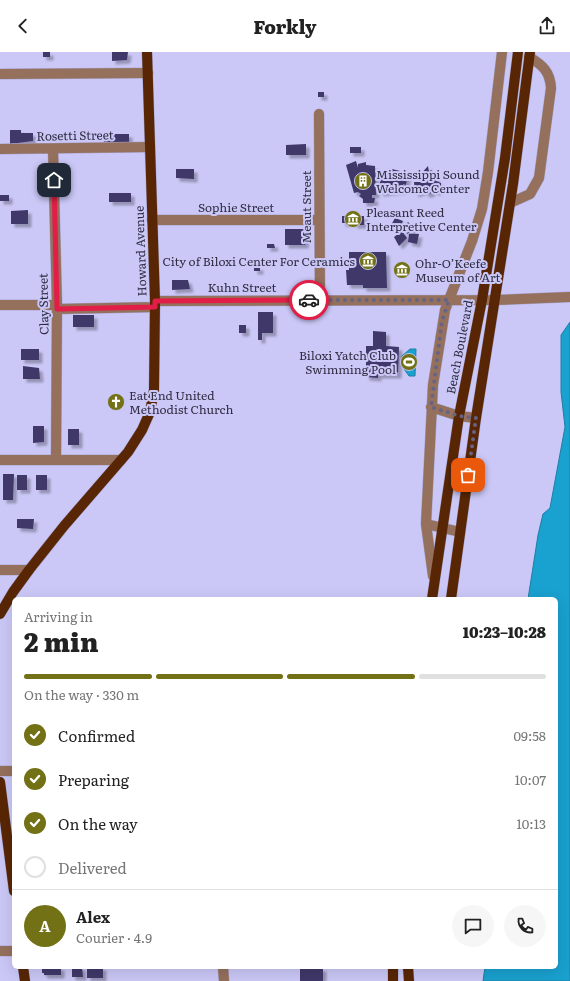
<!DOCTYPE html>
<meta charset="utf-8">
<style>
body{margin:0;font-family:Literata,serif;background:#f6f6f6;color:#222;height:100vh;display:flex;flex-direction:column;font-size:15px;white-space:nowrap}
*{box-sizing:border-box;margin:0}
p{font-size:13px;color:#767676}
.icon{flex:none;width:22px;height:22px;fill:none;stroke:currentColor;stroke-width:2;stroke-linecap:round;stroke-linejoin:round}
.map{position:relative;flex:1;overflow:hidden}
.sheet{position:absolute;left:12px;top:545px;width:546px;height:372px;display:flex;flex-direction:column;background:#fff;border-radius:6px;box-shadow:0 4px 16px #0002}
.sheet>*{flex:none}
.pin{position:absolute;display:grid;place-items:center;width:34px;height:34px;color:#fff;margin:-17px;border-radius:8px;box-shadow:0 2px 6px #0006}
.courier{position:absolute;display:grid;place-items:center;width:40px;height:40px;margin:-20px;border:3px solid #e11d48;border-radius:50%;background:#fff;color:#222;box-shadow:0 1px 5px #0007}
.headline em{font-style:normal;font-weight:800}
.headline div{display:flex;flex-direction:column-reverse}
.headline{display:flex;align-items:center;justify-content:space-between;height:68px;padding:0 12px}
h1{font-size:26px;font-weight:800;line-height:30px}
.bar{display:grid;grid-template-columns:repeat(4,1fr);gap:6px 4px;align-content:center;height:48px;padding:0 12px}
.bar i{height:5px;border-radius:3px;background:#e0e0e0}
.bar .on{background:#737115}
.bar p{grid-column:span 4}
.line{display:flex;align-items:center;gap:10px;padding:0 12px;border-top:1px solid #e0e0e0}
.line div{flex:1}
.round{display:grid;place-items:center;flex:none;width:42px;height:42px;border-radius:21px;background:#f6f6f6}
ol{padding:0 12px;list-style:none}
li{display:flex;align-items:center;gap:12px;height:44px}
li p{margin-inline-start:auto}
li .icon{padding:4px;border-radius:50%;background:#737115;color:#fff;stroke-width:4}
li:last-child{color:#767676}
li i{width:22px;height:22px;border:2px solid #e0e0e0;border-radius:50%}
header{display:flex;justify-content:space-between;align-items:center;height:52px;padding:0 12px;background:#fff;font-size:18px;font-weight:800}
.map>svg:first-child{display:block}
.water{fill:#19a1cf;stroke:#207ea5}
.building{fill:#3f3869;filter:url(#shadow)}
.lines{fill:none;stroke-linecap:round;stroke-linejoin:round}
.minor-casing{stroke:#a9a6d0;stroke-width:11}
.major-casing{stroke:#a9a6d0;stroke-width:11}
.minor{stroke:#95705c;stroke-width:10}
.major{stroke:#582605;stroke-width:10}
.done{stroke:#666383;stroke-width:4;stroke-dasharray:0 7.2}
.route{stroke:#e11d48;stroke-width:5}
.labels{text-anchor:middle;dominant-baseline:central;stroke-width:4;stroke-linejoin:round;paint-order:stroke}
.street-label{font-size:12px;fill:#302d44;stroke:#cbc8f7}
.poi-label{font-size:12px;fill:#302d44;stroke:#cbc8f7;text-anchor:start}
</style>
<header><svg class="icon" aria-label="back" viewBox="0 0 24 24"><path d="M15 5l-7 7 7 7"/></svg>Forkly<svg class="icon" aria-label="share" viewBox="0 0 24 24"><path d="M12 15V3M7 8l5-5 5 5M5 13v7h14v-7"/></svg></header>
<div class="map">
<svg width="570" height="929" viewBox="0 0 570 929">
<defs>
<filter id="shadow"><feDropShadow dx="3.5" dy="3.5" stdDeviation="1" flood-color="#0004"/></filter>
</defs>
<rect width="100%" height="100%" fill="#cbc8f7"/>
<path class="water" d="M570 270V929H483L485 915H556V547H528L538 483 543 462 550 456 565 375 561 340V283Z
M410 297H416L415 324H409L402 314V304Z"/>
<path class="building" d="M43 0H50V5H43Z
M112 0H128L127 8 112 9Z
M318 40H324V45H318Z
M10 78H21V81H33V89L10 92Z
M103 82H129V90H104Z
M306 92V103H286V93Z
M350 95H361V101H350Z
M356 109 358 116V112L366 110V113L375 114 376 143H372V146H375L374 151H363V147L359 144 361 142 358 140 354 141 346 113Z
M428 114 429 120 431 118 434 121 432 122H436V129L441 131V138H438V140L432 139 430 142H426L424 139 415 142 414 130H424L420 126 422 124 420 123Z
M176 117H194V127L176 126Z
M392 117 408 121 406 133 403 132 404 138 380 141 379 134 381 127 389 129Z
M109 141H131V150H109Z
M0 143H9V149H0Z
M28 158V172H11V159Z
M342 164H364V173H354V171H342Z
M395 166 403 169 399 178 390 175Z
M408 170 415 177 407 182 403 175Z
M285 177H307L305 193H285Z
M402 179 407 186 399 194 394 185Z
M409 182H419L417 192 408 190Z
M267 192H274L275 196H267Z
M349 200H386L387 236H363V233H347L346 218H349Z
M254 215H260V219H254Z
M172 228H188L190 237 172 238Z
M258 260H273V281H262V288H258Z
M73 263H94V275H73Z
M239 273H246V281H239Z
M373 279 386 280V294L399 295 398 323H378V326L366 325V294H373Z
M21 297H39V308H21Z
M23 314 39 316 40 327H23Z
M33 374H44V390L33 391Z
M68 377H79V393H68Z
M3 422H14L13 448H3Z
M17 423H27V438H17Z
M36 423H47V438H36Z
M17 467H34L33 477 17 476Z
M42 915H61V923H44V921H42Z
M72 915H82L83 925H72Z
M92 915H103V926H87V916Z
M300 916H323V929H300Z"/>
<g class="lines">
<g class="minor-casing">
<path id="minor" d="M0 22 148 21
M319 62 320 248
M0 97 150 95
M53 97 57 253 56 408
M510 151 530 142 539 126 551 36C550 20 543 13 529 5
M152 168H319
M155 249 496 248 569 245
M0 253H57
M57 257 155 255
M431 355 459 364 476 366
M0 408H121
M426 472 460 480
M0 518H29
M433 524 426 472 433 333 445 258 472 189 482 157 488 120 502 0
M0 719H14
M0 899H14
M223 915 224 929"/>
</g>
<g class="major-casing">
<path id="major" d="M432 547 459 364 482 248 505 106 518 0
M451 547 476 366 513 132 530 0
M0 562 13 540 29 518 64 474 128 400 142 378 150 360 154 338 155 249 147 0
M0 730 14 839
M23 915 25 929
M408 915 409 929
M393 929V915"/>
</g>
<use href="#minor" class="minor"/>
<use href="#major" class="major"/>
</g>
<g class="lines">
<path class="done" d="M309 248H449L442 269 431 355 459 364 476 366 468 423"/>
<path class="route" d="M54 128 57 257 155 255V249L309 248"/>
</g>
<defs>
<g id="building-disc" transform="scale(0.9)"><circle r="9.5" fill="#737115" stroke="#cbc8f7"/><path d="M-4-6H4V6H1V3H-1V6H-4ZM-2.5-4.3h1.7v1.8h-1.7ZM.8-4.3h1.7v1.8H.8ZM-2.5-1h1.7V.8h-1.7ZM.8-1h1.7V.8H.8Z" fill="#fff"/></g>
<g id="museum-disc" transform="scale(0.9)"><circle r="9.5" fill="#737115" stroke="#cbc8f7"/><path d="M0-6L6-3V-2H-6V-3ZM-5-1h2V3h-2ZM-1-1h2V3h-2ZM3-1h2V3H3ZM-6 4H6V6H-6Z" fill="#fff"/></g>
<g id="stadium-disc" transform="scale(0.9)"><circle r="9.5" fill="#737115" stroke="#cbc8f7"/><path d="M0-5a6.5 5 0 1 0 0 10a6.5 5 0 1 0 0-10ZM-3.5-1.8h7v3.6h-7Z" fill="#fff"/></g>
<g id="church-disc" transform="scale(0.9)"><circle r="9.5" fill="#737115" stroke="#cbc8f7"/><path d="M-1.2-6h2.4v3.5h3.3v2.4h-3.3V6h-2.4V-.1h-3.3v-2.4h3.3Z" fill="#fff"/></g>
</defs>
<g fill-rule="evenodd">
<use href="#building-disc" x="363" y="129"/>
<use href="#museum-disc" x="353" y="167"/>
<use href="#museum-disc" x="368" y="209"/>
<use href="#museum-disc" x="402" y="218"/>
<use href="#stadium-disc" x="409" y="310"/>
<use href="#church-disc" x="116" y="350"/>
</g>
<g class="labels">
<g class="street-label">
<text transform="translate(75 83) rotate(-1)">Rosetti Street</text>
<text x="236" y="155">Sophie Street</text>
<text transform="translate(306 155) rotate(-90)">Meaut Street</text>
<text transform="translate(140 199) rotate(-92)">Howard Avenue</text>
<text x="242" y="235">Kuhn Street</text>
<text transform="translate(43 252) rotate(-91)">Clay Street</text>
<text transform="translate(459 295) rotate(-79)">Beach Boulevard</text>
</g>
<g class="poi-label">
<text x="376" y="122">Mississippi Sound<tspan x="376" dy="14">Welcome Center</tspan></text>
<text x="366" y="160">Pleasant Reed<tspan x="366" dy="14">Interpretive Center</tspan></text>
<text x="355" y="209" text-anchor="end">City of Biloxi Center For Ceramics</text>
<text x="415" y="211">Ohr-O’Keefe<tspan x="415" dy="14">Museum of Art</tspan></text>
<text x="396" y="303" text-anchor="end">Biloxi Yatch Club<tspan x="396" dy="14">Swimming Pool</tspan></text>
<text x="129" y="343">Eat End United<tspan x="129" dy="14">Methodist Church</tspan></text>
</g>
</g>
</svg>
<div class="pin" style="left:468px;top:423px;background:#ea580c"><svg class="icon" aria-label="bag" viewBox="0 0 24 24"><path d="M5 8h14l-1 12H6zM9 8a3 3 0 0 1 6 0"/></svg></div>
<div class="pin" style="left:54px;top:128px;background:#1f2937"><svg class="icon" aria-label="home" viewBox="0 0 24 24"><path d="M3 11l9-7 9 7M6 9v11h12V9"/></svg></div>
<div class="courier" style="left:309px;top:248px"><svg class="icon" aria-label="car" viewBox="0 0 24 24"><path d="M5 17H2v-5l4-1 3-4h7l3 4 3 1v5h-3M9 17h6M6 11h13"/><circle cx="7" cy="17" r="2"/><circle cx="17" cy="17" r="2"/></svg></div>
<section class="sheet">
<div class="headline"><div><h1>2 min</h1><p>Arriving in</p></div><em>10:23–10:28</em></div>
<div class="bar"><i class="on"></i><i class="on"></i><i class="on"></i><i></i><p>On the way · 330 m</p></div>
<ol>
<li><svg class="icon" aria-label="check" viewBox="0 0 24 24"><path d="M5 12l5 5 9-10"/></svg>Confirmed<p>09:58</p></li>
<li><svg class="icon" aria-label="check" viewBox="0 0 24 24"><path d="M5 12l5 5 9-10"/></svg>Preparing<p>10:07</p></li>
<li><svg class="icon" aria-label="check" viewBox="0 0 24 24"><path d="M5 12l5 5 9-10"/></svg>On the way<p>10:13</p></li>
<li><i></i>Delivered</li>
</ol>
<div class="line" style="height:72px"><b class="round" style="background:#737115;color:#fff">A</b><div><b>Alex</b><p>Courier · 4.9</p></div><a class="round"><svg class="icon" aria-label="chat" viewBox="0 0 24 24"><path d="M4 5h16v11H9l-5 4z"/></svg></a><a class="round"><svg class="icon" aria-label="phone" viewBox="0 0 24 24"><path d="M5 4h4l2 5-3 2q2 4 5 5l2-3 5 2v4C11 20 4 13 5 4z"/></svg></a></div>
</section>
</div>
